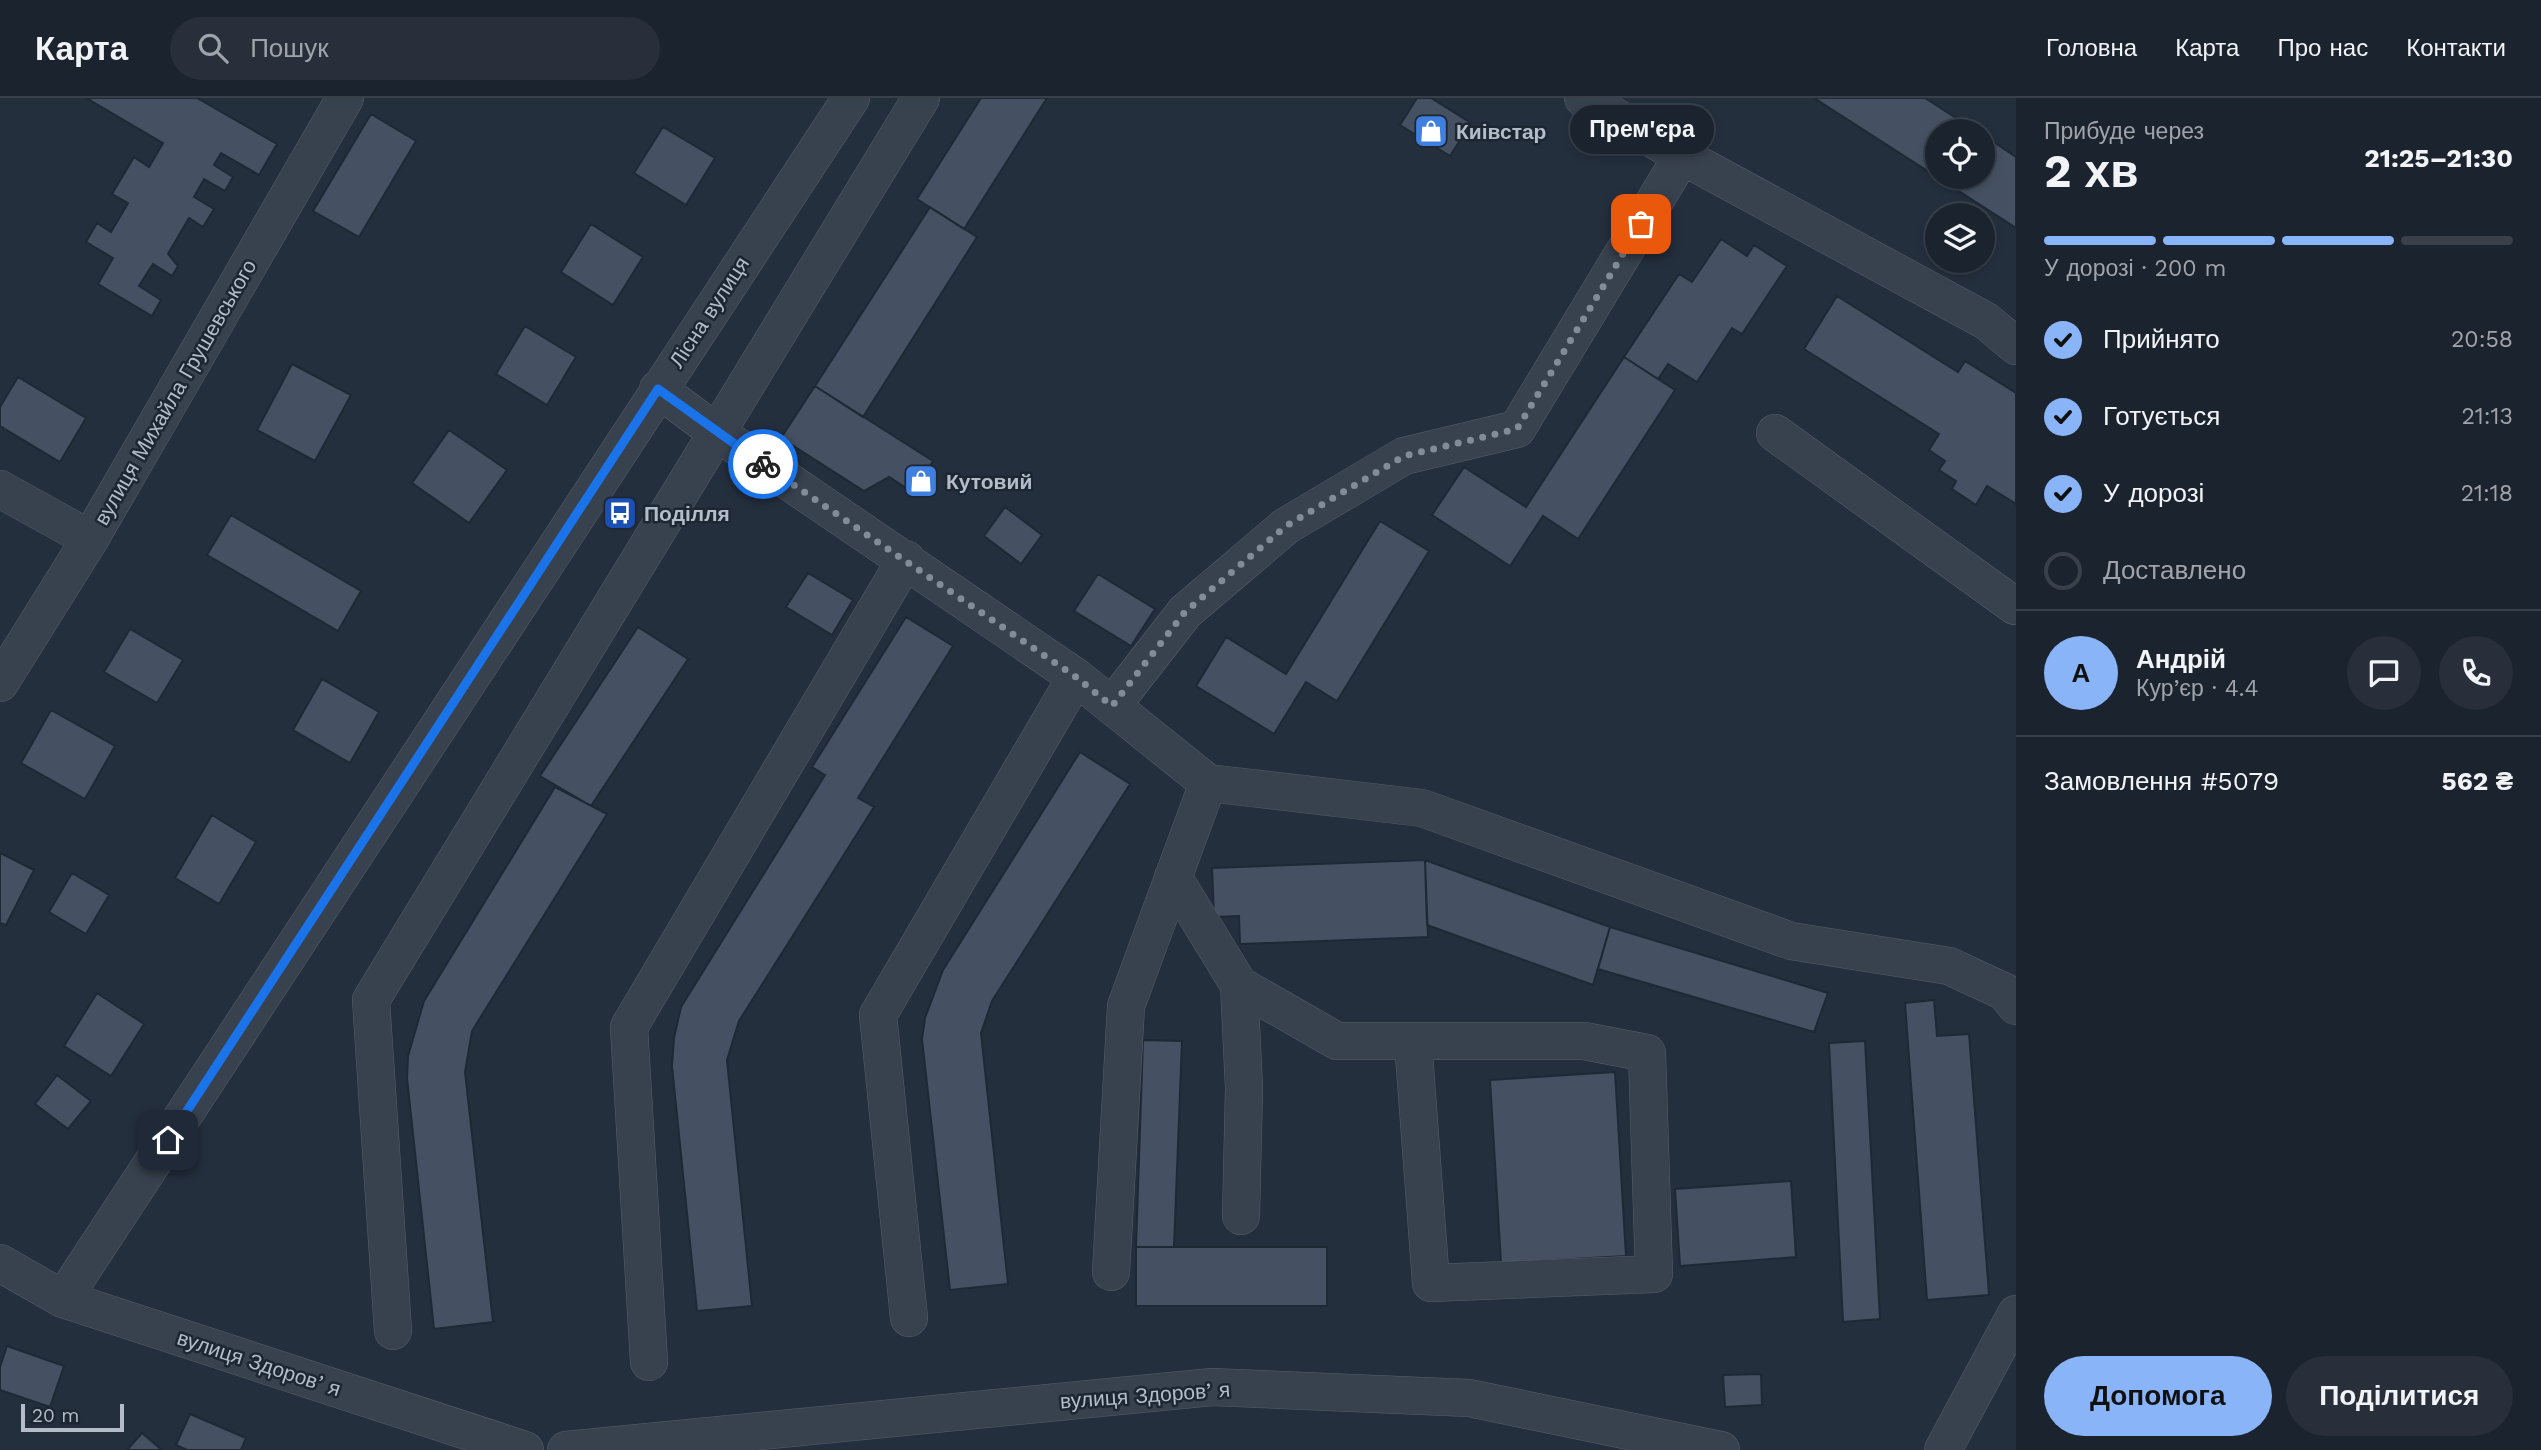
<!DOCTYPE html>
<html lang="uk">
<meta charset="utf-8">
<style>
body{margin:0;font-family:"Work Sans",sans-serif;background:#282f3a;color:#f1f3f6;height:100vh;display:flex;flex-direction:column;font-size:26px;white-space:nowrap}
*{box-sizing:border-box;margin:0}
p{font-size:23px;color:#a0a4aa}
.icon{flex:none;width:38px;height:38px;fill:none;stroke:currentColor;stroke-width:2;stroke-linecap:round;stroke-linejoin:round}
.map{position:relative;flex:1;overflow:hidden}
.side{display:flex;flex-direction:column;background:#1b232e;width:525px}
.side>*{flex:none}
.buttons{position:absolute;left:1925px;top:21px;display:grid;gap:14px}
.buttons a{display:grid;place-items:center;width:70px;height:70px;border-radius:50%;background:#1b232e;box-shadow:0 4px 10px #0003,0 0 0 2px #39404a;font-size:35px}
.scale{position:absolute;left:21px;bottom:18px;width:103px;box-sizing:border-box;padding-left:7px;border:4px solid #b4bcc9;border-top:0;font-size:19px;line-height:24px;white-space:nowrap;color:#b4bcc9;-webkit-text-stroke:5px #1d2633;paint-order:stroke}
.pin{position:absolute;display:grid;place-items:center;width:60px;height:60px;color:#fff;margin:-30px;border-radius:14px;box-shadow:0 4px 10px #0006}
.courier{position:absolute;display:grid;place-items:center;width:70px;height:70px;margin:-35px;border:5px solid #1a73e8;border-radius:50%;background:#fff;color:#222;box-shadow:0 2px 9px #0007}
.bubble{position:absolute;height:49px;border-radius:24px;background:#1b232e;box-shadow:0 4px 10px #0003,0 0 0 2px #39404a;font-size:23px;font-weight:700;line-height:49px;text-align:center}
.head em{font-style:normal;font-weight:700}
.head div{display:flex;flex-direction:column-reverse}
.head{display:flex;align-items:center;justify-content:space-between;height:119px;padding:0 28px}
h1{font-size:46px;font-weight:700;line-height:52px}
.bar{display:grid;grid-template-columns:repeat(4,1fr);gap:10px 7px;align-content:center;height:84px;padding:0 28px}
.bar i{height:9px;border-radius:5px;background:#39404a}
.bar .active{background:#8ab4f8}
.bar p{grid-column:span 4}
.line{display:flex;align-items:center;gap:18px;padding:0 28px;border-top:2px solid #39404a}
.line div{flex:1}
.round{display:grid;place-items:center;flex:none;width:74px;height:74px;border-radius:37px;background:#282f3a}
ol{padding:0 28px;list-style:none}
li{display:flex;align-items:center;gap:21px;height:77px}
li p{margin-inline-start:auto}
li .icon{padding:7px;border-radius:50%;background:#8ab4f8;color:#111;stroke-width:4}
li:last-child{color:#a0a4aa}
li i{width:38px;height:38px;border:4px solid #39404a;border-radius:50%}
.button{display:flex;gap:14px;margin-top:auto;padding:14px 28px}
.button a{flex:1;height:80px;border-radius:42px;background:#8ab4f8;color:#111;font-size:28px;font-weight:700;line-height:80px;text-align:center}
.button a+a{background:#282f3a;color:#f1f3f6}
header{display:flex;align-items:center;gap:42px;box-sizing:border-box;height:98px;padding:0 35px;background:#1b232e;border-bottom:2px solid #39404a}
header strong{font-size:33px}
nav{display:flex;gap:38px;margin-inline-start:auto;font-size:24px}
.search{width:490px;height:63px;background:#282f3a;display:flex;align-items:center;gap:18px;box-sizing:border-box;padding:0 24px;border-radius:38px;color:#a0a4aa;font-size:26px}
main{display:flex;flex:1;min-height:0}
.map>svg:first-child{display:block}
.building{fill:#455162;stroke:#1f2835;stroke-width:2}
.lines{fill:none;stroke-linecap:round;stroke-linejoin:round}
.minor-casing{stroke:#565f6c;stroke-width:38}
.minor{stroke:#38414e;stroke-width:37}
.done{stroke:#828b98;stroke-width:7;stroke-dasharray:0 12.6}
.route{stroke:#1a73e8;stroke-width:9}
.labels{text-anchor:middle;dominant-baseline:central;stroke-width:5;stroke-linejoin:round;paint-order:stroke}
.poi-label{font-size:21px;font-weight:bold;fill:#b4bcc9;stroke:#1d2633;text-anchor:start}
.street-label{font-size:21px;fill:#b4bcc9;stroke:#1d2633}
</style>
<header>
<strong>Карта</strong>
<div class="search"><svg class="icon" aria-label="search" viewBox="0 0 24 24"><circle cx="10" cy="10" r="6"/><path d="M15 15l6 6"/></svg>Пошук</div>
<nav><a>Головна</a><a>Карта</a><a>Про нас</a><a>Контакти</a></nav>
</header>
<main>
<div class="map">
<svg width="2016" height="1352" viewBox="0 0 2016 1352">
<rect width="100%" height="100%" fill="#242f3e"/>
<path class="building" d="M86 0H197L277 46 259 77 221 55 214 67 233 79 225 93 204 81 194 99 214 111 203 129 189 120 168 156 178 168 172 178 153 166 139 188 161 202 152 218 98 186 113 160 86 144 97 125 111 134 128 105 112 96 134 59 149 69 163 45Z
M981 0H1047L964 131 917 101Z
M1417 0H1431L1471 25 1450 58 1400 27Z
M1814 0H1925L1976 33H1937V79H1983V37L2016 59V130Z
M371 16 416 43 359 139 313 113Z
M663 29 715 60 686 107 634 75Z
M930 109 977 139 863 319 815 288Z
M591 126 643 159 613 207 561 174Z
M1721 141 1747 158 1754 147 1787 168 1742 236 1732 230 1697 284 1668 266 1658 281 1624 259 1679 176 1692 184Z
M1837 198 1958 274 1965 263 2016 295V406L1987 388 1976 407 1952 391 1956 383 1939 372 1945 363 1929 352 1939 336 1804 251Z
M525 228 576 259 547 307 496 276Z
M1624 259 1675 292 1578 441 1543 418 1510 468 1432 417 1464 369 1526 409Z
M292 266 351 297 315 363 257 332Z
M18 279 86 320 60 364 0 328V309Z
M815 288 933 363 914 395 889 379 864 393 781 340Z
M449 332 507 372 469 425 412 385Z
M1005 409 1042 437 1021 466 984 438Z
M231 417 361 493 338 533 207 457Z
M1380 423 1429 453 1337 603 1306 584 1274 636 1196 588 1226 539 1286 576Z
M808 475 853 502 832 537 786 509Z
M1098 476 1155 511 1131 548 1074 513Z
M906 519 953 548 858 700 874 709 739 923 727 962 752 1208 697 1213 672 968 674 940 681 909 825 677 812 669Z
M638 529 688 561 591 708 540 678Z
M130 531 183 562 157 605 104 574Z
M322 581 379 614 350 665 293 632Z
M51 612 115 648 85 701 21 665Z
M1080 654 1130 686 992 903 981 935 1008 1186 950 1192 922 941 925 920 943 872Z
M555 689 607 716 472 933 465 974 493 1224 434 1231 407 980 408 958 424 903Z
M212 717 256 744 219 806 175 780Z
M0 755 34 772 6 827 0 825Z
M1425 762 1428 839 1240 846 1239 818 1214 819 1212 770Z
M1425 762 1610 829 1593 887 1427 827Z
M72 775 109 797 86 836 49 814Z
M1610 829 1828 895 1814 934 1598 871Z
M97 895 144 926 111 978 64 948Z
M1934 902 1937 938 1969 936 1989 1197 1927 1202 1905 905Z
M1143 942 1182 943 1174 1149H1136Z
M1865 943 1880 1221 1843 1224 1829 945Z
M1615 974 1626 1158 1501 1165 1490 982Z
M57 977 91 1003 68 1031 35 1006Z
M1791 1083 1796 1159 1680 1168 1675 1091Z
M1136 1149H1327V1208H1136Z
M7 1248 64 1268 50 1309 0 1292V1269Z
M1761 1276 1762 1307 1725 1309 1723 1277Z
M190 1316 246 1340 241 1352H187L176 1347Z
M142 1335 162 1352H127Z"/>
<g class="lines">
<g class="minor-casing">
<path id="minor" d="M1583 0 1682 58 1986 223 2016 248
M658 291 716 334 1076 579 1208 685 1422 710 1791 843 1949 868 2005 894 2016 908
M1775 335 2015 508 2016 506
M0 391 90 441
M0 585 90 441 345 0
M1112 608 1185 514 1286 428 1404 358 1517 331 1682 58
M1173 779 1239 887 1244 990 1241 1118
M1239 887 1337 943H1584L1647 955 1654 1176 1431 1185 1413 943
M0 1165 63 1201 525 1352
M1111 1174 1126 908 1208 685
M63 1201 851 0
M909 1220 878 917 1076 579
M393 1233 371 902 921 0
M649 1264 629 929 906 461
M566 1352 1212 1289 1469 1300 1721 1352
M1943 1352 2016 1216"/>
</g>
<use href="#minor" class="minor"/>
</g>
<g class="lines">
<path class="done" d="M763 366 1076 579 1112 608 1185 514 1286 428 1404 358 1517 331 1641 126"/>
<path class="route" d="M168 1042 658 291 763 366"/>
</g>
<defs>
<g id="shop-square" transform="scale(1.75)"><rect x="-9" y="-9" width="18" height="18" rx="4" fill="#3f7fe0" stroke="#1d2633"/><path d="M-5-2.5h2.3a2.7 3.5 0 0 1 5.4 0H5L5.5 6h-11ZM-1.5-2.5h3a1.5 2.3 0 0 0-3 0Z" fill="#fff"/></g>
<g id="bus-square" transform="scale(1.75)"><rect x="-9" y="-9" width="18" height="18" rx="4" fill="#1a4fb4" stroke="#1d2633"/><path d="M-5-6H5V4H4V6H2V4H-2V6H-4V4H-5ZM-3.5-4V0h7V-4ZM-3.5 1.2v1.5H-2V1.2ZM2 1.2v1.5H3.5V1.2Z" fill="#fff"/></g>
</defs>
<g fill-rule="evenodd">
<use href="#shop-square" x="1431" y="33"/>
<use href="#shop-square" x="921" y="383"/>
<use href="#bus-square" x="620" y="415"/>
</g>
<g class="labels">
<g class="poi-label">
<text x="1456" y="33">Киівстар</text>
<text x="946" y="383">Кутовий</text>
<text x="644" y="415">Поділля</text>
</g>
<g class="street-label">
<text transform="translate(709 214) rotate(-57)">Лісна вулиця</text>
<text transform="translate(175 294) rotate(-60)">вулиця Михайла Грушевського</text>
<text transform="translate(259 1265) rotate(18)">вулиця Здоровʼя</text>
<text transform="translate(1145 1297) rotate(-4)">вулиця Здоровʼя</text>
</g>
</g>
</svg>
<div class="buttons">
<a><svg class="icon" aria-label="locate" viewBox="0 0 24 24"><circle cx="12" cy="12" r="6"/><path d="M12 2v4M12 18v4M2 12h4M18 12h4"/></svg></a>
<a><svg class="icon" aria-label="layers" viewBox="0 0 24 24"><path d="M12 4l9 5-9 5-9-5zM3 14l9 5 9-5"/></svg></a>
</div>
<div class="scale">20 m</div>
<div class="pin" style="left:1641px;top:126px;background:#ea580c"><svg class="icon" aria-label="bag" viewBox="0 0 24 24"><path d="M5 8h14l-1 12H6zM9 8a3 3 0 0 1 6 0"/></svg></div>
<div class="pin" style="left:168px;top:1042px;background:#1f2937"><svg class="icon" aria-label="home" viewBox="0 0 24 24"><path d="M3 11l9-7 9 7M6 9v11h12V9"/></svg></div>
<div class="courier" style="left:763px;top:366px"><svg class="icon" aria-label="bike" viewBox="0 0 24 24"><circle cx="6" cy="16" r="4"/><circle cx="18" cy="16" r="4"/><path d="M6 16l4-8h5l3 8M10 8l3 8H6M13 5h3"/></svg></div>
<div class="bubble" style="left:1570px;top:7px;width:144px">Прем'єра</div>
</div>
<section class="side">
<div class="head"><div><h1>2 хв</h1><p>Прибуде через</p></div><em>21:25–21:30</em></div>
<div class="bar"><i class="active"></i><i class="active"></i><i class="active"></i><i></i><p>У дорозі · 200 m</p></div>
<ol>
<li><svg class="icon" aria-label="check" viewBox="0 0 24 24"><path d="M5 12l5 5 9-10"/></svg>Прийнято<p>20:58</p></li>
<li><svg class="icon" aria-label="check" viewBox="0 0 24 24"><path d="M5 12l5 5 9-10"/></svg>Готується<p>21:13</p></li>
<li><svg class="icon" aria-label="check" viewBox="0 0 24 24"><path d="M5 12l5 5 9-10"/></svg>У дорозі<p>21:18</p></li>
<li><i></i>Доставлено</li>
</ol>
<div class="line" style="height:126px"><b class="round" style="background:#8ab4f8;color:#111">А</b><div><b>Андрій</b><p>Кур’єр · 4.4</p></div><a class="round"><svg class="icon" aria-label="chat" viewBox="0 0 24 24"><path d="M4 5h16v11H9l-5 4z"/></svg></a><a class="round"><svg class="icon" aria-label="phone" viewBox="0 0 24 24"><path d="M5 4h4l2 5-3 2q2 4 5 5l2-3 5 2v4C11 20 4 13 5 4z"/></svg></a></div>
<div class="line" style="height:91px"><div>Замовлення #5079</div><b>562 ₴</b></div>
<div class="button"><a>Допомога</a><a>Поділитися</a></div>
</section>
</main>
